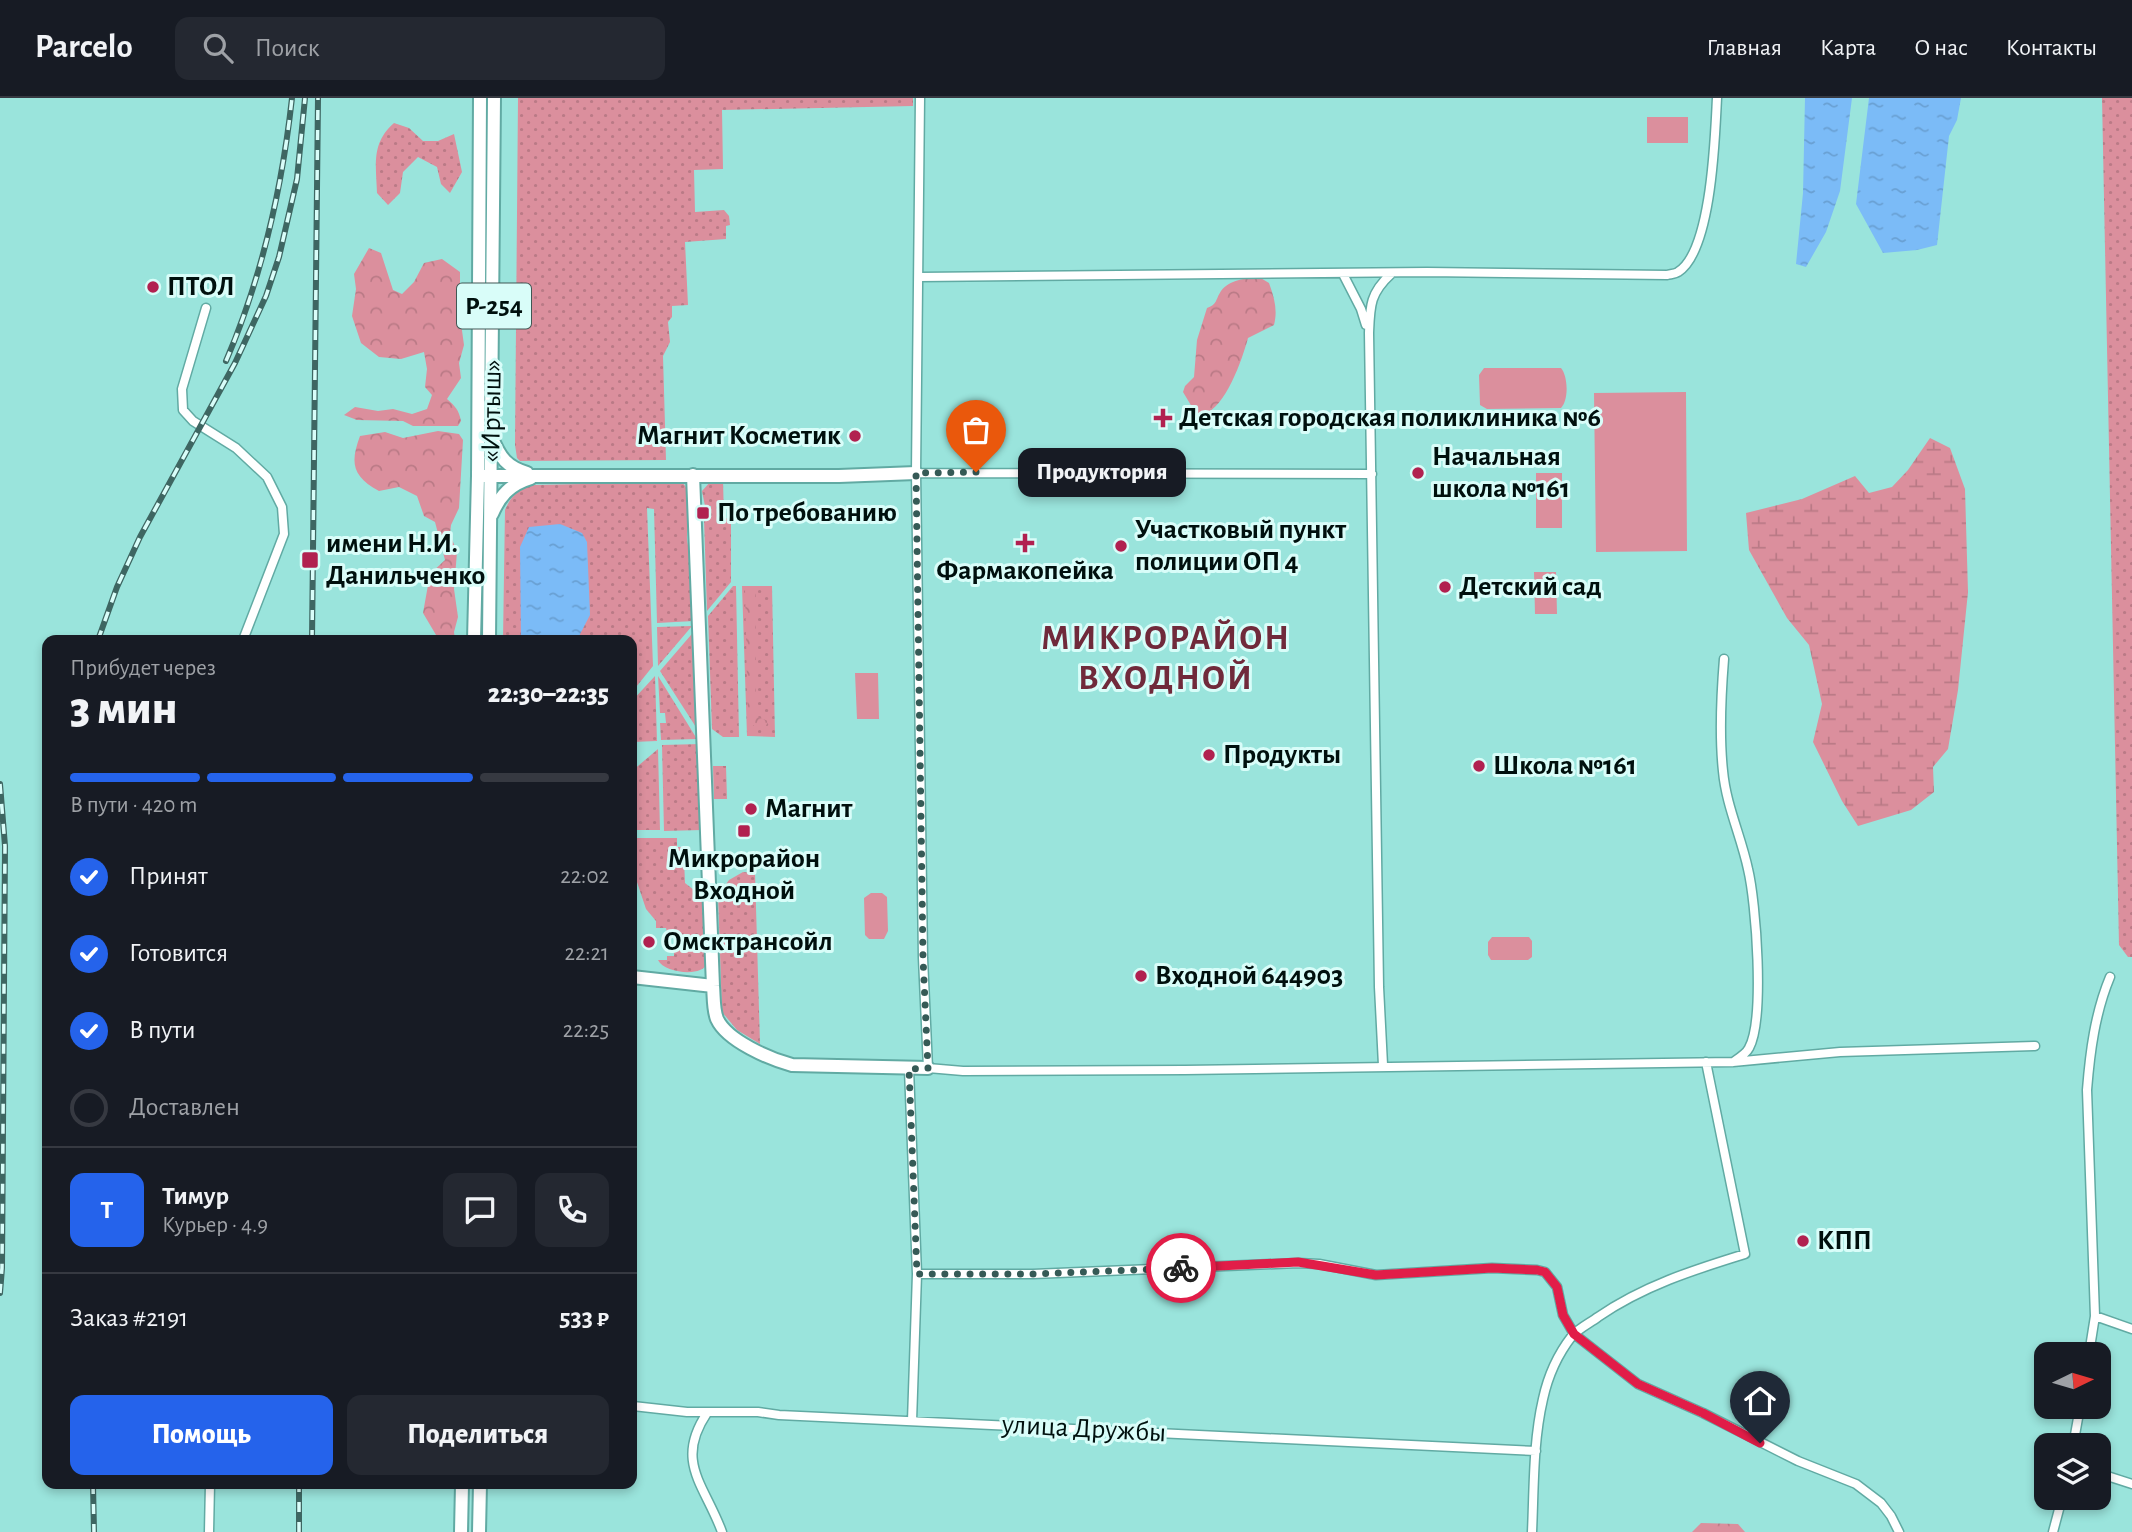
<!DOCTYPE html>
<html lang="ru">
<meta charset="utf-8">
<style>
body{margin:0;font-family:"Alegreya Sans",sans-serif;background:#242831;color:#f1f3f6;height:100vh;display:flex;flex-direction:column;font-size:26px;white-space:nowrap}
*{box-sizing:border-box;margin:0}
p{font-size:23px;color:#9ea1a6}
.icon{flex:none;width:38px;height:38px;fill:none;stroke:currentColor;stroke-width:2;stroke-linecap:round;stroke-linejoin:round}
.map{position:relative;flex:1;overflow:hidden}
.panel{position:absolute;left:42px;top:537px;width:595px;height:854px;display:flex;flex-direction:column;background:#171b24;border-radius:14px;box-shadow:0 4px 10px #0003}
.panel>*{flex:none}
.needle{width:46px;rotate:85deg}
.controls{position:absolute;left:2034px;top:1244px;display:grid;gap:14px}
.controls a{display:grid;place-items:center;width:77px;height:77px;border-radius:14px;background:#171b24;box-shadow:0 4px 10px #0003;font-size:35px}
.pin{position:absolute;display:grid;place-items:center;width:60px;height:60px;color:#fff;margin:-72px -30px;border-radius:50% 50% 50% 0;rotate:-45deg;box-shadow:0 0 7px #0007}
.pin .icon{rotate:45deg}
.courier{position:absolute;display:grid;place-items:center;width:70px;height:70px;margin:-35px;border:5px solid #e11d48;border-radius:50%;background:#fff;color:#222;box-shadow:0 2px 9px #0007}
.bubble{position:absolute;height:49px;border-radius:14px;background:#171b24;box-shadow:0 4px 10px #0003;font-size:23px;font-weight:800;line-height:49px;text-align:center}
.head em{font-style:normal;font-weight:800}
.head div{display:flex;flex-direction:column-reverse}
.head{display:flex;align-items:center;justify-content:space-between;height:119px;padding:0 28px}
h1{font-size:46px;font-weight:800;line-height:52px}
.bar{display:grid;grid-template-columns:repeat(4,1fr);gap:10px 7px;align-content:center;height:84px;padding:0 28px}
.bar i{height:9px;border-radius:5px;background:#363941}
.bar .on{background:#2563eb}
.bar p{grid-column:span 4}
.line{display:flex;align-items:center;gap:18px;padding:0 28px;border-top:2px solid #363941}
.line div{flex:1}
.round{display:grid;place-items:center;flex:none;width:74px;height:74px;border-radius:14px;background:#242831}
ol{padding:0 28px;list-style:none}
li{display:flex;align-items:center;gap:21px;height:77px}
li p{margin-inline-start:auto}
li .icon{padding:7px;border-radius:50%;background:#2563eb;color:#fff;stroke-width:4}
li:last-child{color:#9ea1a6}
li i{width:38px;height:38px;border:4px solid #363941;border-radius:50%}
.action{display:flex;gap:14px;margin-top:auto;padding:14px 28px}
.action a{flex:1;height:80px;border-radius:14px;background:#2563eb;color:#fff;font-size:28px;font-weight:800;line-height:80px;text-align:center}
.action a+a{background:#242831;color:#f1f3f6}
header{display:flex;align-items:center;gap:42px;box-sizing:border-box;height:98px;padding:0 35px;background:#171b24;border-bottom:2px solid #363941}
header strong{font-size:33px}
nav{display:flex;gap:38px;margin-inline-start:auto;font-size:24px}
.search{width:490px;height:63px;background:#242831;display:flex;align-items:center;gap:18px;box-sizing:border-box;padding:0 24px;border-radius:14px;color:#9ea1a6;font-size:26px}
.map>svg:first-child{display:block}
.grass{fill:url(#grass-dots)}
.forest{fill:url(#forest-crowns)}
.wetland{fill:url(#wetland-marsh)}
.pitch{fill:#db8f9d}
.water{fill:url(#water-ripples)}
.lines{fill:none;stroke-linecap:round;stroke-linejoin:round}
.street-casing{stroke:#61aaa3;stroke-width:11}
.secondary-casing{stroke:#61aaa3;stroke-width:16}
.primary-casing{stroke:#61aaa3;stroke-width:16}
.street{stroke:#fff;stroke-width:8}
.secondary{stroke:#fff;stroke-width:12}
.primary{stroke:#fff;stroke-width:12}
.rail-casing{stroke:#3e6662;stroke-width:6}
.rail{stroke:#d9fdf9;stroke-width:3.5;stroke-dasharray:10;stroke-linecap:butt}
.done{stroke:#365a56;stroke-width:7;stroke-dasharray:0 12.6}
.route{stroke:#e11d48;stroke-width:9}
.poi-dot{fill:#b12150;stroke:#d9fdf9;stroke-width:2.5}
.labels{text-anchor:middle;dominant-baseline:central;stroke-width:6;stroke-linejoin:round;paint-order:stroke}
.shield{fill:#d9fdf9;stroke:#415754;stroke-width:2}
.shield-label{font-size:26px;font-weight:bold;fill:#00100e}
.poi-label{font-size:28px;font-weight:bold;fill:#00100e;stroke:#d9fdf9;text-anchor:start}
.street-label{font-size:28px;fill:#00100e;stroke:#d9fdf9}
.district-label{font-size:35px;font-weight:bold;letter-spacing:2px;fill:#702a3b;stroke:#d9fdf9}
</style>
<header>
<strong>Parcelo</strong>
<div class="search"><svg class="icon" aria-label="search" viewBox="0 0 24 24"><circle cx="10" cy="10" r="6"/><path d="M15 15l6 6"/></svg>Поиск</div>
<nav><a>Главная</a><a>Карта</a><a>О нас</a><a>Контакты</a></nav>
</header>
<div class="map">
<svg width="2132" height="1434" viewBox="0 0 2132 1434">
<defs>
<pattern id="grass-dots" width="8" height="8" patternUnits="userSpaceOnUse" patternTransform="scale(1.75)"><rect width="8" height="8" fill="#db8f9d"/><path d="M2 2h.1M6 6h.1" fill="none" stroke="#ba7a86" stroke-width="1.8" stroke-linecap="round"/></pattern>
<pattern id="forest-crowns" width="20" height="18" patternUnits="userSpaceOnUse" patternTransform="scale(1.75)"><rect width="20" height="18" fill="#db8f9d"/><path d="M2 6a3 3 0 1 1 6 0M12 15a3 3 0 1 1 6 0" fill="none" stroke="#ba7a86"/></pattern>
<pattern id="wetland-marsh" width="20" height="14" patternUnits="userSpaceOnUse" patternTransform="scale(1.75)"><rect width="20" height="14" fill="#db8f9d"/><path d="M1 5h8M5 5V1M11 12h8M15 12V8" fill="none" stroke="#ba7a86"/></pattern>
<pattern id="water-ripples" width="26" height="14" patternUnits="userSpaceOnUse" patternTransform="scale(1.75)"><rect width="26" height="14" fill="#7bbbf7"/><path d="M2 4q2-2 4 0t4 0M15 11q2-2 4 0t4 0" fill="none" stroke="#69a0d3"/></pattern>
</defs>
<rect width="100%" height="100%" fill="#9ae4dc"/>
<path class="grass" d="M518 0H913V8L722 12 723 71 694 72 695 114 724 112 729 118 730 127 726 128V141L685 144 688 207 672 208V219L668 224 670 244 663 258 666 362 520 363 517 360 515 347Z
M2102 0H2132V859H2128L2119 847Z
M394 25 409 30 423 43H438L454 36 462 74 450 95 441 86 437 69 418 59 403 74 400 95 388 107 377 95C376 67 371 45 394 25Z
M723 382 724 420 731 421V484L707 513 704 421 705 415 711 413V408H705L702 393 711 383Z
M682 384C698 402 686 420 687 441 688 451 692 459 693 468 696 485 694 506 694 523L657 525 654 411 647 410 653 568 632 594V542H503L505 412C511 397 519 392 533 387Z
M733 488H736L739 639H723L712 631 708 518Z
M742 488H772L775 639 747 638Z
M692 528 658 568 657 529Z
M697 530 701 637 660 573Z
M655 578 657 643 632 644V603Z
M658 578 697 641 661 642 660 625H666L665 615H660Z
M701 646 702 732 664 733 662 647Z
M658 651 660 732H632V673Z
M713 668H726L727 701H714Z
M632 740H677V749H688L684 761 685 785 699 796 707 797 708 864C705 868 705 870 700 872 689 877 663 873 658 862H667V858H674V834H667L666 830H656V823L646 811 632 769Z
M743 774 755 775 760 946 737 932 722 914 718 797 729 782Z"/>
<path class="forest" d="M369 150 381 155 393 192 402 196 414 184 424 165 442 161 460 174V218L464 247 459 265 461 280 447 301C455 308 459 312 461 323L458 328H413L403 323 357 322 344 317 355 309 378 313 393 311 412 316 427 311 432 297 425 289 427 271 424 254 401 261 379 259 361 245 352 218 356 191 354 176Z
M1259 179 1269 185C1274 199 1278 212 1274 227L1248 240C1242 262 1226 309 1203 317L1195 314 1183 294 1185 288 1194 279 1197 242 1207 210C1218 206 1215 202 1221 193 1229 182 1246 180 1259 179Z
M438 333 459 336 463 342 459 410 451 427 450 436 457 454 454 491 458 519 454 534 455 542H439L423 515 430 476 445 462 435 424 424 418 417 398 399 389 379 393C352 378 350 365 360 338L385 334 403 340Z
M745 490H756V607L758 619 768 623 766 628 754 627 748 632Z
M1701 1425 1738 1426 1745 1434H1692Z"/>
<path class="wetland" d="M1930 340 1950 350 1965 391 1968 494 1958 592 1948 651 1933 669 1934 694 1911 712 1858 728 1842 703 1813 644 1822 606 1809 547 1787 520 1749 452 1746 415 1802 401 1855 378 1869 395 1892 389 1908 372Z"/>
<path class="pitch" d="M1647 19H1688V45H1647Z
M1561 270C1568 278 1569 302 1561 310L1487 311 1480 307 1479 277 1484 270Z
M1686 294 1687 453 1596 454 1594 295Z
M1536 375H1562V430H1536Z
M1534 474H1556L1557 516H1535Z
M855 575H878L879 621H857Z
M871 795H882L887 799 888 833 884 841H869L865 837 864 800Z
M1492 839H1529L1532 843V859L1528 862H1491L1488 857V844Z"/>
<path class="water" d="M1805 0H1852L1840 93 1826 134 1806 169 1796 166 1803 95Z
M1869 0H1961L1957 22 1949 38 1937 147 1917 152 1883 155 1856 106Z
M560 426 582 435 587 444 590 517 577 542H521L520 449 529 429Z"/>
<g class="lines">
<g class="street-casing">
<path id="street" d="M920 0 916 375 923 860 928 970 963 973 1185 972 1733 964 1840 954 2035 948
M1343 176 1361 211 1366 227
M920 179 1427 174 1667 177C1671 176 1675 176 1678 174 1712 153 1715 37 1717 0
M206 210 182 291 183 312 193 323 236 350 267 379 282 409 284 436 243 542
M916 375 1372 376
M1724 561C1721 598 1719 636 1723 673 1726 707 1741 738 1748 771 1756 804 1765 921 1749 950 1746 956 1739 960 1733 964
M1383 967 1379 889 1369 235C1370 208 1370 195 1391 176
M909 971 917 1176 912 1323
M917 1176H1033L1298 1165 1319 1166 1376 1177 1492 1170 1537 1172 1545 1174 1557 1189 1563 1217 1574 1236 1638 1286 1703 1315 1798 1363 1856 1386 1881 1405 1891 1418 1899 1434
M2095 1218 2132 1231
M2089 1256 2095 1218 2087 992C2090 954 2095 915 2110 879
M633 1308 687 1314H758L779 1317 1536 1353
M707 1315C674 1364 705 1387 722 1434
M2073 1348 2080 1309
M2098 1375 2132 1386
M209 1434 210 1386
M1532 1434C1534 1390 1533 1344 1543 1301 1548 1278 1558 1256 1572 1238 1579 1230 1590 1225 1598 1219 1643 1188 1693 1172 1745 1156L1706 964
M2053 1434 2062 1400"/>
</g>
<g class="secondary-casing">
<path id="secondary" d="M492 340C500 360 507 369 527 375
M693 377 713 888C714 898 713 911 717 921 727 943 770 961 792 967L928 970
M483 378H839L916 375
M492 416C500 397 511 386 531 380
M632 879 713 888"/>
</g>
<g class="primary-casing">
<path id="primary" d="M474 542 478 378 480 0
M489 542 494 0
M461 1434 462 1386
M479 1434 480 1386"/>
</g>
<use href="#street" class="street"/>
<use href="#secondary" class="secondary"/>
<use href="#primary" class="primary"/>
<g class="rail-casing">
<path id="rail" d="M226 263C262 179 282 91 292 0
M98 542 117 489 140 439 235 265 266 198 279 159 297 81 305 0
M312 542 318 0
M0 686 5 748 2 1170 0 1195
M93 1386 94 1434
M299 1434V1386"/>
</g>
<use href="#rail" class="rail"/>
</g>
<g class="lines">
<path class="done" d="M976 374 916 375 923 860 928 970 909 971 917 1176H1033L1181 1170"/>
<path class="route" d="M1181 1170 1298 1164 1376 1177 1492 1170 1537 1172 1545 1174 1557 1189 1563 1217 1574 1236 1638 1286 1703 1315 1760 1345"/>
</g>
<g class="poi-dot">
<circle cx="153" cy="189" r="7"/>
<path d="M1159.5 309.5h7v7h7v7h-7v7h-7v-7h-7v-7h7z"/>
<circle cx="855" cy="338" r="7"/>
<circle cx="1418" cy="375" r="7"/>
<rect x="696" y="408" width="14" height="14" rx="3.5"/>
<path d="M1021.5 434.5h7v7h7v7h-7v7h-7v-7h-7v-7h7z"/>
<circle cx="1121" cy="448" r="7"/>
<rect x="301" y="453" width="18" height="18" rx="3.5"/>
<circle cx="1445" cy="489" r="7"/>
<circle cx="1209" cy="657" r="7"/>
<circle cx="1479" cy="668" r="7"/>
<circle cx="751" cy="711" r="7"/>
<rect x="737" y="726" width="14" height="14" rx="3.5"/>
<circle cx="649" cy="844" r="7"/>
<circle cx="1141" cy="878" r="7"/>
<circle cx="1803" cy="1143" r="7"/>
</g>
<g class="labels">
<rect class="shield" x="457" y="185.5" width="74" height="45" rx="5"/>
<g class="shield-label">
<text x="494" y="208">Р-254</text>
</g>
<g class="poi-label">
<text x="167" y="189">ПТОЛ</text>
<text x="1179" y="320">Детская городская поликлиника №6</text>
<text x="841" y="338" text-anchor="end">Магнит Косметик</text>
<text x="1432" y="359">Начальная<tspan x="1432" dy="32">школа №161</tspan></text>
<text x="717" y="415">По требованию</text>
<text x="1135" y="432">Участковый пункт<tspan x="1135" dy="32">полиции ОП 4</tspan></text>
<text x="326" y="446">имени Н.И.<tspan x="326" dy="32">Данильченко</tspan></text>
<text x="1025" y="473" text-anchor="middle">Фармакопейка</text>
<text x="1459" y="489">Детский сад</text>
<text x="1223" y="657">Продукты</text>
<text x="1493" y="668">Школа №161</text>
<text x="765" y="711">Магнит</text>
<text x="744" y="761" text-anchor="middle">Микрорайон<tspan x="744" dy="32">Входной</tspan></text>
<text x="663" y="844">Омсктрансойл</text>
<text x="1155" y="878">Входной 644903</text>
<text x="1817" y="1143">КПП</text>
</g>
<g class="street-label">
<text transform="translate(492 313) rotate(-89)">«Иртыш»</text>
<text transform="translate(1084 1331) rotate(3)">улица Дружбы</text>
</g>
<g class="district-label">
<text x="1166" y="540">МИКРОРАЙОН<tspan x="1166" dy="40">ВХОДНОЙ</tspan></text>
</g>
</g>
</svg>
<div class="controls">
<a><svg class="needle" viewBox="-14 -14 28 28"><path d="M0-13l5 13h-10z" fill="#e53935"/><path d="M0 13l5-13h-10z" fill="#9ea1a6"/></svg></a>
<a><svg class="icon" aria-label="layers" viewBox="0 0 24 24"><path d="M12 4l9 5-9 5-9-5zM3 14l9 5 9-5"/></svg></a>
</div>
<div class="pin" style="left:976px;top:374px;background:#ea580c"><svg class="icon" aria-label="bag" viewBox="0 0 24 24"><path d="M5 8h14l-1 12H6zM9 8a3 3 0 0 1 6 0"/></svg></div>
<div class="pin" style="left:1760px;top:1345px;background:#1f2937"><svg class="icon" aria-label="home" viewBox="0 0 24 24"><path d="M3 11l9-7 9 7M6 9v11h12V9"/></svg></div>
<div class="courier" style="left:1181px;top:1170px"><svg class="icon" aria-label="bike" viewBox="0 0 24 24"><circle cx="6" cy="16" r="4"/><circle cx="18" cy="16" r="4"/><path d="M6 16l4-8h5l3 8M10 8l3 8H6M13 5h3"/></svg></div>
<div class="bubble" style="left:1018px;top:350px;width:168px">Продуктория</div>
<section class="panel">
<div class="head"><div><h1>3 мин</h1><p>Прибудет через</p></div><em>22:30–22:35</em></div>
<div class="bar"><i class="on"></i><i class="on"></i><i class="on"></i><i></i><p>В пути · 420 m</p></div>
<ol>
<li><svg class="icon" aria-label="check" viewBox="0 0 24 24"><path d="M5 12l5 5 9-10"/></svg>Принят<p>22:02</p></li>
<li><svg class="icon" aria-label="check" viewBox="0 0 24 24"><path d="M5 12l5 5 9-10"/></svg>Готовится<p>22:21</p></li>
<li><svg class="icon" aria-label="check" viewBox="0 0 24 24"><path d="M5 12l5 5 9-10"/></svg>В пути<p>22:25</p></li>
<li><i></i>Доставлен</li>
</ol>
<div class="line" style="height:126px"><b class="round" style="background:#2563eb;color:#fff">Т</b><div><b>Тимур</b><p>Курьер · 4.9</p></div><a class="round"><svg class="icon" aria-label="chat" viewBox="0 0 24 24"><path d="M4 5h16v11H9l-5 4z"/></svg></a><a class="round"><svg class="icon" aria-label="phone" viewBox="0 0 24 24"><path d="M5 4h4l2 5-3 2q2 4 5 5l2-3 5 2v4C11 20 4 13 5 4z"/></svg></a></div>
<div class="line" style="height:91px"><div>Заказ #2191</div><b>533 ₽</b></div>
<div class="action"><a>Помощь</a><a>Поделиться</a></div>
</section>
</div>
